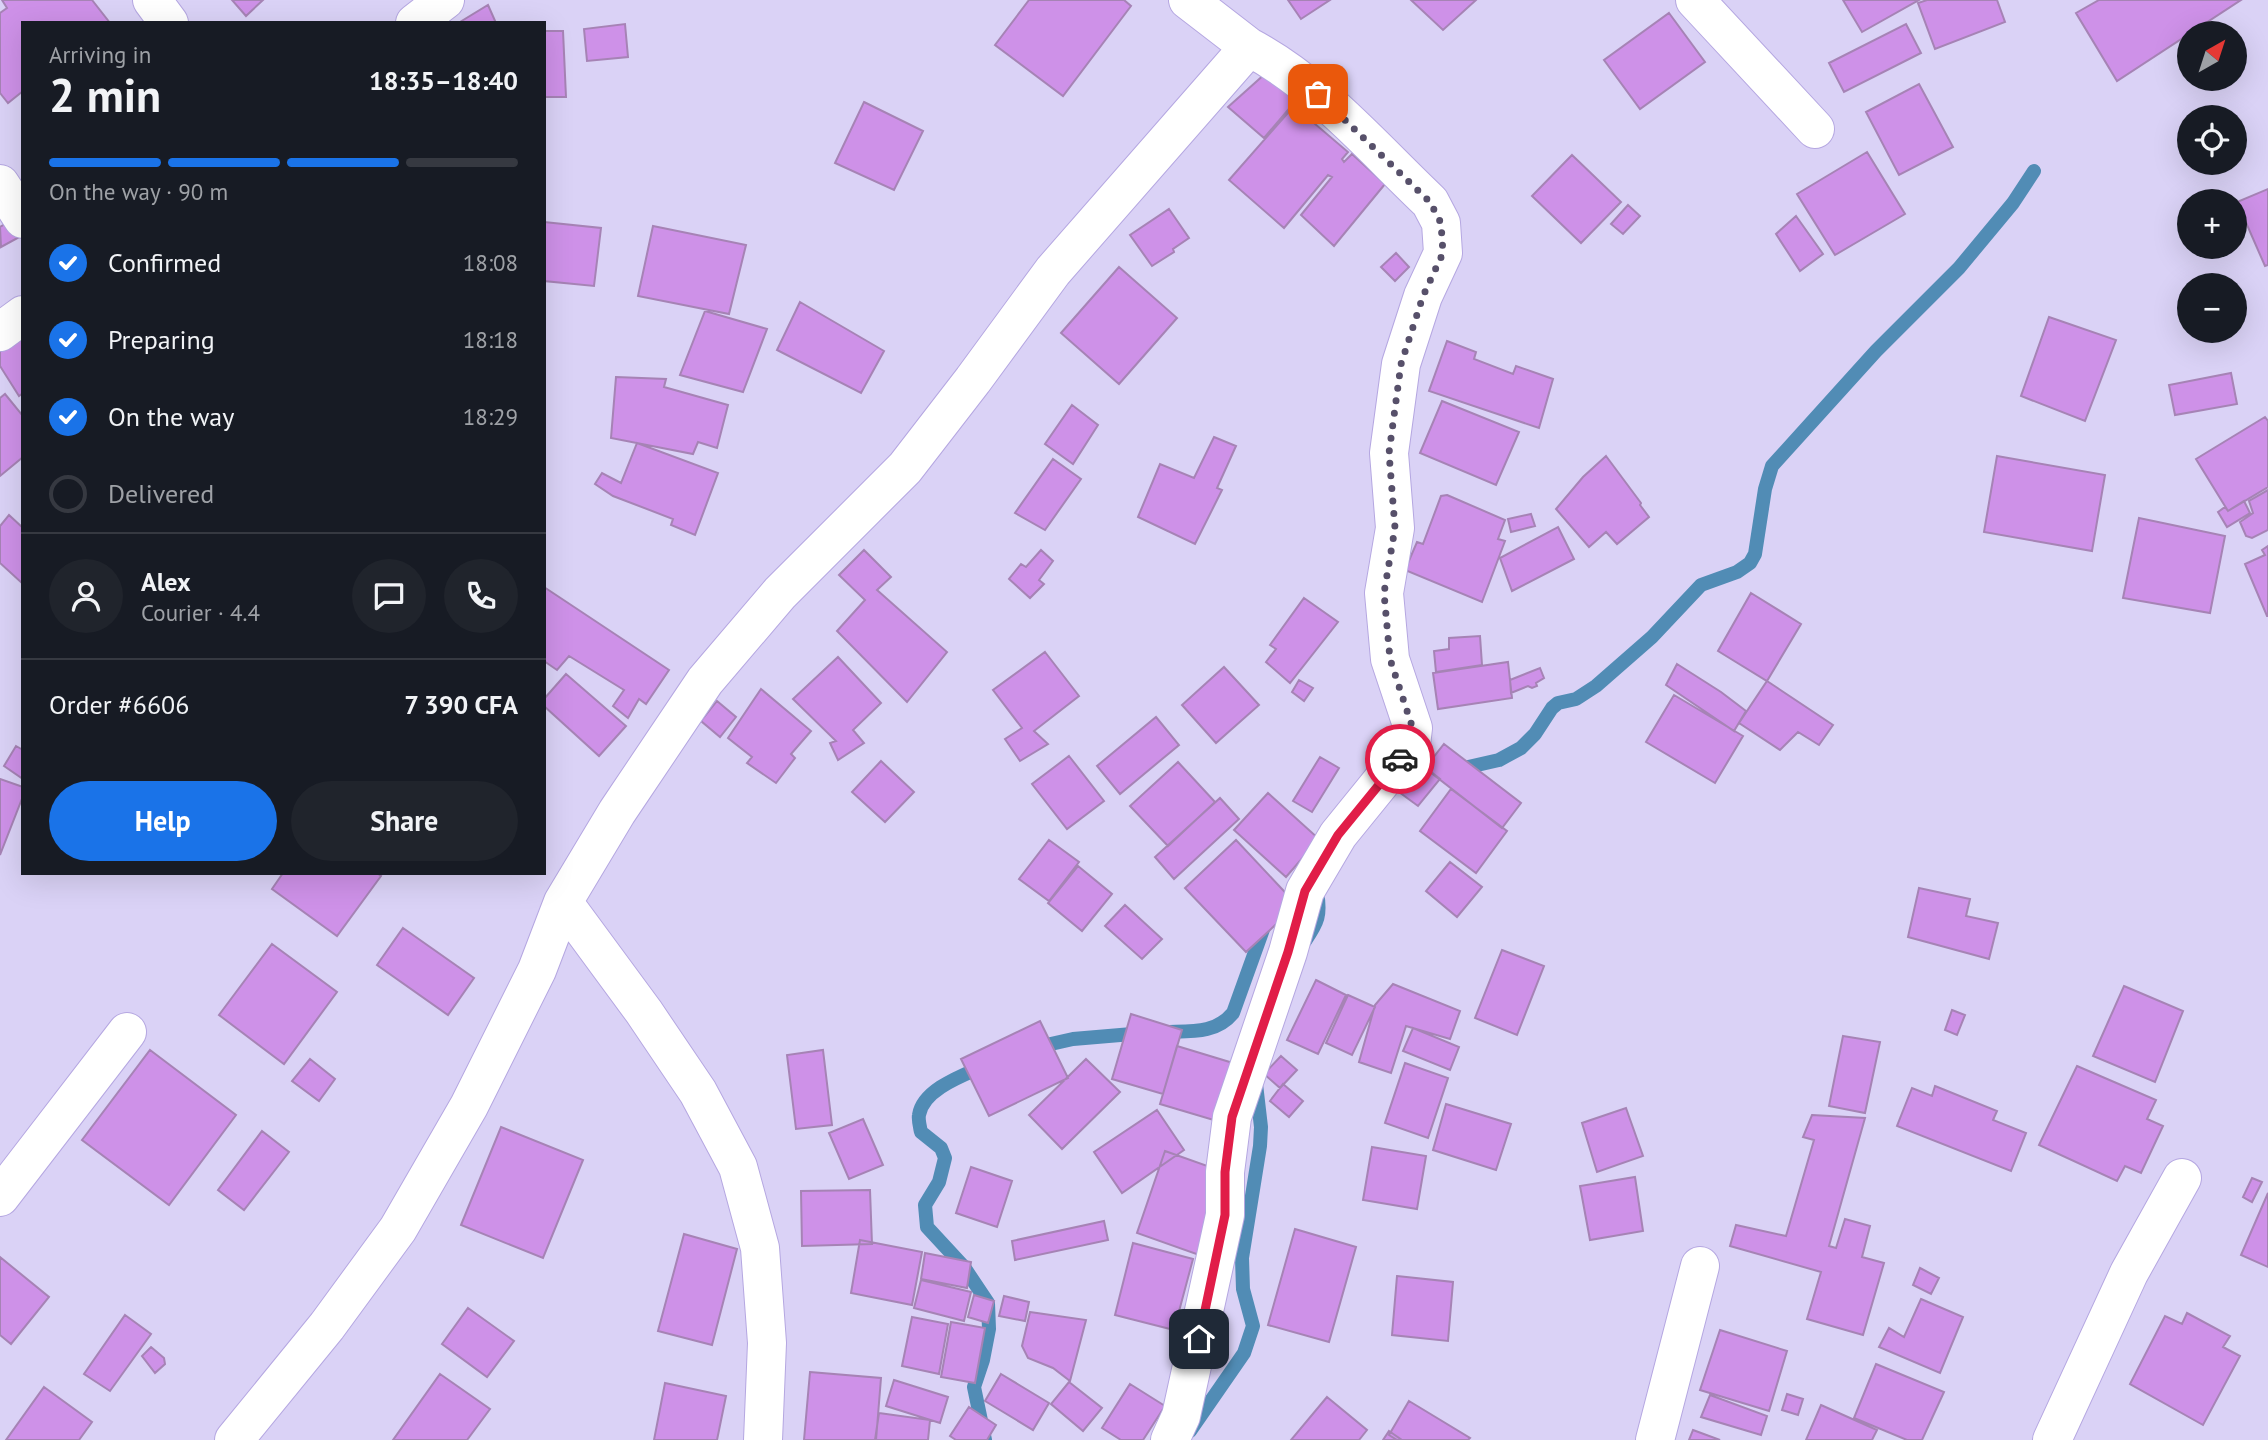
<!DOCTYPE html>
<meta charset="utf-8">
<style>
body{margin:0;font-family:"PT Sans",sans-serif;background:#20242c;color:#f1f3f6;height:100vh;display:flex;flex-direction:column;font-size:26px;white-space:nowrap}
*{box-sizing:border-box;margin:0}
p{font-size:23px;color:#9ea1a6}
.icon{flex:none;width:38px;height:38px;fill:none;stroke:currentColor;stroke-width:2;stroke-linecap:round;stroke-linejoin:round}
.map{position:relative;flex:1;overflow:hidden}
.drawer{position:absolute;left:21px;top:21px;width:525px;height:854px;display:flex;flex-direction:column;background:#171b24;border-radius:0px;box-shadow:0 7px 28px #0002}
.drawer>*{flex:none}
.needle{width:46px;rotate:39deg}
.buttons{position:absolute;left:2177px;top:21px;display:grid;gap:14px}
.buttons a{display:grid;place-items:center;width:70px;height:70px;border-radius:50%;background:#171b24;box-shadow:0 7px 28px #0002;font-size:35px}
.pin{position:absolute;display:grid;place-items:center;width:60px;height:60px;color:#fff;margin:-30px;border-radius:14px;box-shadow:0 4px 10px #0006}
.courier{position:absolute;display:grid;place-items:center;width:70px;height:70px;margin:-35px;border:5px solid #e11d48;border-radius:50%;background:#fff;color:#222;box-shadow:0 2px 9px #0007}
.head em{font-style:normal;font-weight:600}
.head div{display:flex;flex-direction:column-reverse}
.head{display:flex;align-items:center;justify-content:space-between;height:119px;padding:0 28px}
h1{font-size:46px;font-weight:600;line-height:52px}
.bar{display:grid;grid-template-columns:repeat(4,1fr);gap:10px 7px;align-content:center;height:84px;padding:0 28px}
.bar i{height:9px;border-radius:5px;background:#363941}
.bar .current{background:#1a73e8}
.bar p{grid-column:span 4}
.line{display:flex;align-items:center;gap:18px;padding:0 28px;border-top:2px solid #363941}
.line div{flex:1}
.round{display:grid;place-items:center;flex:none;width:74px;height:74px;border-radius:37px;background:#20242c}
ol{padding:0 28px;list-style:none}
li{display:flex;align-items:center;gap:21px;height:77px}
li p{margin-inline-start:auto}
li .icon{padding:7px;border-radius:50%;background:#1a73e8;color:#fff;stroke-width:4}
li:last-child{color:#9ea1a6}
li i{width:38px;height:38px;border:4px solid #363941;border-radius:50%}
.cta{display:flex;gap:14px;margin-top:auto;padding:14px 28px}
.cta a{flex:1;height:80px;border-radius:42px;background:#1a73e8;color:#fff;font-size:28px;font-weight:600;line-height:80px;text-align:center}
.cta a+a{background:#20242c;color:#f1f3f6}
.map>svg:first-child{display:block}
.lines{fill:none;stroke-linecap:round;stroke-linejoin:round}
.stream{stroke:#518cb5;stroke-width:14}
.building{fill:#ce91e8;stroke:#a683b5;stroke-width:2}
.street-casing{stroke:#b5a7e1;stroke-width:40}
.street{stroke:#fff;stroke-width:38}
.done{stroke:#57506a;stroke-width:7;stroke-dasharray:0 12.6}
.route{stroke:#e11d48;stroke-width:9}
</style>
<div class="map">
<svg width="2268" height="1440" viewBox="0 0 2268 1440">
<rect width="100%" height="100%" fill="#dad2f6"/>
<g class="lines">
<path class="stream" d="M1455 770 1499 760 1521 748 1535 734 1552 708 1558 703 1576 699 1596 686 1652 637 1701 585 1737 572 1750 563 1755 554 1765 489 1772 466 1876 351 1959 268 2013 203 2034 171
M1305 941C1318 922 1321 915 1317 892
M1165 1032C1190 1031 1216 1034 1233 1013L1265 924
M1033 1048 1073 1039 1144 1033
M984 1066C964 1075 923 1089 919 1115 918 1120 920 1127 921 1132L941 1148 945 1158 939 1182 925 1205 927 1227 964 1267 988 1303 989 1329 983 1360 974 1387 985 1440
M1190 1431 1244 1353 1253 1326 1243 1289 1242 1258 1260 1146 1261 1127 1256 1084"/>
</g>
<path class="building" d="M2 0H92L110 23H23V91L8 103 0 93V13L7 8Z
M232 0H263L246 16Z
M1029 0H1124L1131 6 1063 96 995 45Z
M1288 0H1330L1301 19Z
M1411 0H1476L1443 30Z
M1843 0H1919L1862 32Z
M1927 0H1997L2005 22 1935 49 1918 3Z
M2099 0H2241L2117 81 2076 13Z
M488 5 496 23H460V22Z
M1669 13 1705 62 1640 109 1604 60Z
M625 24 628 57 587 61 584 29Z
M1906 24 1921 53 1844 92 1829 63Z
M544 31H563L566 97H544Z
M1266 73 1305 90 1264 138 1228 107Z
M1919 84 1953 147 1899 175 1866 112Z
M864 102 923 131 894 190 835 163Z
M1294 106 1348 152 1342 159 1344 162 1352 154 1385 184 1334 246 1301 215 1332 177 1328 175 1284 228 1229 180Z
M1867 152 1905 214 1835 255 1797 194Z
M1572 155 1621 202 1581 243 1532 196Z
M2268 189V265L2265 266 2237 202Z
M1628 205 1640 216 1623 234 1611 224Z
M1169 209 1189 238 1173 249 1174 252 1152 266 1130 235Z
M1796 216 1823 254 1800 271 1776 234Z
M16 218 23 235 1 247 0 227Z
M544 222 601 228 594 286 544 281Z
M653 226 746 245 729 314 638 296Z
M1396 253 1409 267 1395 281 1381 267Z
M1119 267 1177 318 1119 384 1061 333Z
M800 302 884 351 861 393 777 350Z
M705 311 767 329 743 392 680 375Z
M2049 317 2116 340 2085 421 2021 396Z
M23 335V393L19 396 0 366V349Z
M1447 341 1476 352 1474 359 1513 374 1516 366 1553 379 1539 428 1429 391Z
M2231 373 2237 404 2175 415 2169 385Z
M616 377 666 379 664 387 728 405 717 448 698 442 693 454 611 438Z
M5 394 23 416V457L0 476V398Z
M1442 401 1519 432 1496 485 1420 453Z
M1072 405 1098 425 1073 464 1045 444Z
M2265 417 2268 421V487L2228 511 2196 459Z
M1214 437 1236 446 1217 488 1222 490 1195 544 1138 517 1160 464 1194 478Z
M637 443 718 473 695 535 671 525 673 519 613 496 595 484 602 473 621 483Z
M1606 456 1641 503 1640 505 1649 517 1617 544 1606 532 1589 547 1556 509 1583 477Z
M1997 456 2105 475 2092 551 1984 532Z
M1053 459 1081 479 1045 530 1015 513Z
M2268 490V530L2252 538 2246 536 2240 522 2253 513 2249 501Z
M1447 495 1505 520 1498 539 1505 541 1482 602 1405 570 1417 542 1423 544 1441 496Z
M2244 501 2250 513 2227 527 2218 512 2225 507 2228 511Z
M1531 514 1535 526 1511 532 1508 519Z
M9 515 23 528V584L0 563V526Z
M2139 518 2225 536 2210 613 2123 598Z
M1558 527 1574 559 1512 591 1500 558Z
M2268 546V616H2267L2245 564 2265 555 2262 550Z
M864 550 891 577 877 590 947 652 907 702 837 631 865 600 839 575Z
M1041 550 1053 561 1039 580 1044 584 1030 598 1009 579 1021 564 1026 567Z
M544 587 669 670 646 704 639 699 628 718 613 706 624 690 569 656 557 670 544 661Z
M1751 593 1801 624 1767 681 1718 651Z
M1304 598 1338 622 1290 683 1266 662 1276 649 1270 645Z
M1480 636 1482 665 1436 672 1434 651 1449 649V638Z
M1045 652 1079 696 1034 731 1048 744 1020 761 1005 739 1022 728 993 690Z
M838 657 881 703 853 730 864 743 838 760 830 743 836 741 793 699Z
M1508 662 1512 698 1438 709 1433 673Z
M1677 664 1721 692 1746 711 1734 731 1666 685Z
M1224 667 1259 705 1216 743 1182 705Z
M1540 668 1544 678 1536 683 1537 686 1532 688 1528 686 1511 693 1510 680Z
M566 674 626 726 599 756 544 706V699Z
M1299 680 1313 688 1304 701 1292 692Z
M1767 681 1833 725 1819 745 1798 732 1780 750 1739 723Z
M761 689 811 731 791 754 795 758 776 783 747 763 752 757 728 738Z
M1674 695 1743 736 1715 783 1646 742Z
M717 701 736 717 720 737 701 721Z
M1156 717 1179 745 1120 794 1097 766Z
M1444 744 1521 803 1502 828 1425 768Z
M16 746 23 750V779L4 766Z
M1069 756 1104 801 1067 829 1032 784Z
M1320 757 1339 768 1312 812 1293 801Z
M881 761 914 792 885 822 852 792Z
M1178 762 1215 802 1168 846 1130 806Z
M1421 764 1440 779 1418 806 1399 792Z
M0 779 23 787V796L0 855Z
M1451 789 1507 831 1476 873 1420 831Z
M1268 793 1319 839 1286 877 1234 830Z
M1220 798 1239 819 1174 879 1155 857Z
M1049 840 1079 862 1049 901 1019 879Z
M1236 840 1297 905 1246 952 1185 888Z
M1450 862 1482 887 1457 917 1426 891Z
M1078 866 1112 894 1082 931 1048 903Z
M283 873H377L381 876 337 936 272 889Z
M1919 888 1970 899 1966 916 1998 923 1989 959 1908 937Z
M1125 905 1162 939 1142 959 1105 926Z
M403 928 474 978 448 1015 377 965Z
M272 944 337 992 284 1064 219 1015Z
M1502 950 1544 966 1517 1035 1475 1018Z
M1316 980 1346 995 1318 1054 1287 1040Z
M1393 984 1460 1011 1450 1039 1406 1026 1391 1073 1359 1062 1375 1005Z
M2124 986 2183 1011 2155 1082 2093 1056Z
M1348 995 1375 1007 1352 1055 1326 1043Z
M1952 1010 1965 1015 1957 1035 1945 1030Z
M1131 1014 1182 1030 1163 1094 1112 1079Z
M1040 1021 1068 1078 989 1116 961 1059Z
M1413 1028 1459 1047 1450 1070 1403 1051Z
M1843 1036 1880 1042 1865 1113 1829 1106Z
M1177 1046 1233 1063 1217 1121 1160 1104Z
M150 1050 236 1115 169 1205 82 1140Z
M823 1050 832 1125 796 1129 787 1055Z
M1281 1056 1297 1070 1280 1088 1264 1074Z
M310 1059 335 1079 319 1101 292 1081Z
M1086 1059 1120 1092 1062 1149 1029 1115Z
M1405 1063 1448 1078 1428 1138 1385 1123Z
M2077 1066 2156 1100 2147 1119 2163 1126 2141 1173 2125 1166 2117 1181 2039 1145Z
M1283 1084 1303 1101 1289 1117 1270 1101Z
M1935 1086 1997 1111 1993 1120 2026 1133 2011 1171 1897 1126 1912 1088 1932 1096Z
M1446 1104 1511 1124 1496 1170 1433 1150Z
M1626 1108 1643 1156 1597 1172 1582 1123Z
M1157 1110 1184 1150 1122 1193 1094 1152Z
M1812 1115 1865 1118 1829 1246 1836 1248 1845 1219 1870 1226 1862 1257 1884 1263 1863 1335 1807 1319 1821 1272 1730 1246 1736 1225 1786 1236 1814 1140 1803 1137Z
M863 1119 883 1165 849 1179 829 1133Z
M501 1127 583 1160 543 1258 461 1225Z
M262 1131 289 1152 244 1210 218 1190Z
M1372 1147 1426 1156 1417 1209 1363 1200Z
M1165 1151 1230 1174 1202 1256 1137 1233Z
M971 1167 1012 1181 997 1227 956 1213Z
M1635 1177 1643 1231 1590 1240 1580 1186Z
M2252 1178 2262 1182 2252 1202 2243 1197Z
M870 1190 872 1244 802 1246 801 1191Z
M2268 1193V1267L2241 1255Z
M1104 1221 1108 1240 1015 1260 1012 1241Z
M1295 1229 1356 1247 1329 1342 1268 1325Z
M684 1234 737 1249 712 1345 658 1331Z
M860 1240 922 1252 912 1305 851 1293Z
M1133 1243 1193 1259 1174 1330 1115 1315Z
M925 1253 971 1262 967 1288 921 1279Z
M0 1257 49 1297 11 1344 0 1335Z
M1920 1268 1939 1278 1931 1294 1913 1285Z
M1397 1276 1453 1282 1448 1341 1392 1335Z
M921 1280 971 1292 964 1321 914 1308Z
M974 1295 994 1301 988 1323 968 1317Z
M1004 1296 1029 1302 1025 1321 999 1316Z
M1921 1299 1963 1317 1940 1373 1879 1347 1889 1328 1904 1337Z
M468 1308 514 1341 487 1377 442 1344Z
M1030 1312 1086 1320 1070 1381 1053 1368 1028 1358 1022 1346Z
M2187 1313 2230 1336 2223 1347 2240 1356 2203 1425 2130 1384 2165 1316 2182 1324Z
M125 1315 151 1334 110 1391 84 1374Z
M912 1317 948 1324 939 1374 902 1366Z
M951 1322 985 1328 975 1383 941 1377Z
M1720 1330 1787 1351 1769 1411 1700 1390Z
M151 1347 164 1358 165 1364 155 1373 142 1356Z
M1876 1364 1944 1392 1922 1440H1907L1854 1418Z
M810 1372 881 1378 876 1440H804Z
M440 1374 490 1409 467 1440H393Z
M1001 1374 1049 1403 1033 1430 985 1401Z
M894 1380 948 1397 940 1423 886 1406Z
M1069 1382 1102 1408 1083 1431 1051 1404Z
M665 1383 726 1396 717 1440H654Z
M1130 1384 1165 1406 1143 1440H1121L1102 1428Z
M44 1387 92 1422 79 1440H6Z
M1787 1394 1803 1399 1798 1415 1782 1410Z
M1710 1395 1767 1416 1761 1435 1701 1417Z
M1327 1397 1367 1430 1359 1440H1291Z
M1409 1401 1470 1438 1468 1440H1397L1389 1435Z
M1821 1405 1877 1430 1872 1440H1806Z
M969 1407 996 1425 987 1440H956L950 1436Z
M879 1413 930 1420 928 1440H875Z
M1693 1430 1720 1440H1689Z
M1389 1431 1402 1440H1383Z"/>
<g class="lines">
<g class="street-casing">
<path id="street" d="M152 0 169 23
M1695 0 1815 129
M415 23 445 0
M0 184 23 219
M0 332 23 315
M563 902 644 1012 698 1092 738 1167 760 1248 767 1343 763 1440
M0 1197 127 1032
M234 1440 327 1326 398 1229 469 1106 537 970 563 902 617 812 705 681 780 593 905 468 973 380 1053 271 1249 47 1188 0
M1170 1440 1181 1416 1225 1215V1172L1232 1117 1288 952 1305 891 1338 835 1411 745 1413 728 1390 659 1384 593 1395 528 1389 453 1401 364 1423 296 1443 253 1441 223 1430 202C1373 148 1319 84 1249 47
M1655 1440 1700 1266
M2052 1440 2129 1273 2182 1178"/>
</g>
<use href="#street" class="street"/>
</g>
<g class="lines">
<path class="done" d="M1318 94 1430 202 1441 223 1443 253 1423 296 1401 364 1389 453 1395 528 1384 593 1390 659 1413 729 1411 745 1400 759"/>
<path class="route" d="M1199 1339 1225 1215V1172L1232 1117 1288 952 1305 891 1338 835 1400 759"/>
</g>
</svg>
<div class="buttons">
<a><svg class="needle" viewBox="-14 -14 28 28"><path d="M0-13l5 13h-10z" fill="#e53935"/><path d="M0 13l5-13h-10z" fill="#9ea1a6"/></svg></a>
<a><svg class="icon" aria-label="locate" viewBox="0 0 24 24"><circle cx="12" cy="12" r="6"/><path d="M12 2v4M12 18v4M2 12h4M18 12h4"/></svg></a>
<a>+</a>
<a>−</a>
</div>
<div class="pin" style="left:1318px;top:94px;background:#ea580c"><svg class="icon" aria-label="bag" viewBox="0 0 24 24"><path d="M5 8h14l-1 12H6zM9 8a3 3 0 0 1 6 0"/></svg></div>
<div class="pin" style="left:1199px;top:1339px;background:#1f2937"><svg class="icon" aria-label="home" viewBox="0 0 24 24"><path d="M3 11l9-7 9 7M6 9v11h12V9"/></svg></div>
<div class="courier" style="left:1400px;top:759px"><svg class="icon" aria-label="car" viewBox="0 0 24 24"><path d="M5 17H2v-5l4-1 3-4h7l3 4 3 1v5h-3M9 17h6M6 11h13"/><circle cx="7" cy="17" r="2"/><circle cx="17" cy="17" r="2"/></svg></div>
<section class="drawer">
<div class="head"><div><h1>2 min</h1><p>Arriving in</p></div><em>18:35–18:40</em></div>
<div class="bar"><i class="current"></i><i class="current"></i><i class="current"></i><i></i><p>On the way · 90 m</p></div>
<ol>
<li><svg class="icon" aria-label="check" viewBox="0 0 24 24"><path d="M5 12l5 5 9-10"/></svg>Confirmed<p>18:08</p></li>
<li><svg class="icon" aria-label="check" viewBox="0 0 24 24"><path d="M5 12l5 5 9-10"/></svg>Preparing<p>18:18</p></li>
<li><svg class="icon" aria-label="check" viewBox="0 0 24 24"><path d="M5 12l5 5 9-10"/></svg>On the way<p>18:29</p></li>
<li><i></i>Delivered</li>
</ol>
<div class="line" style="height:126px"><a class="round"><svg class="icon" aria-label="person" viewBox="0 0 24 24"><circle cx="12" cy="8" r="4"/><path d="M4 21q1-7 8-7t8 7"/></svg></a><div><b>Alex</b><p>Courier · 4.4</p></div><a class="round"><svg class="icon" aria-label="chat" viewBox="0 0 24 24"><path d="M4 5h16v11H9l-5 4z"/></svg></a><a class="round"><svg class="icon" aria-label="phone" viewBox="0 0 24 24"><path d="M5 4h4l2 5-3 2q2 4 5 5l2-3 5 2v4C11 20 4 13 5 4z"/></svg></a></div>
<div class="line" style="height:91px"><div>Order #6606</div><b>7 390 CFA</b></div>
<div class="cta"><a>Help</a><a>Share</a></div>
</section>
</div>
